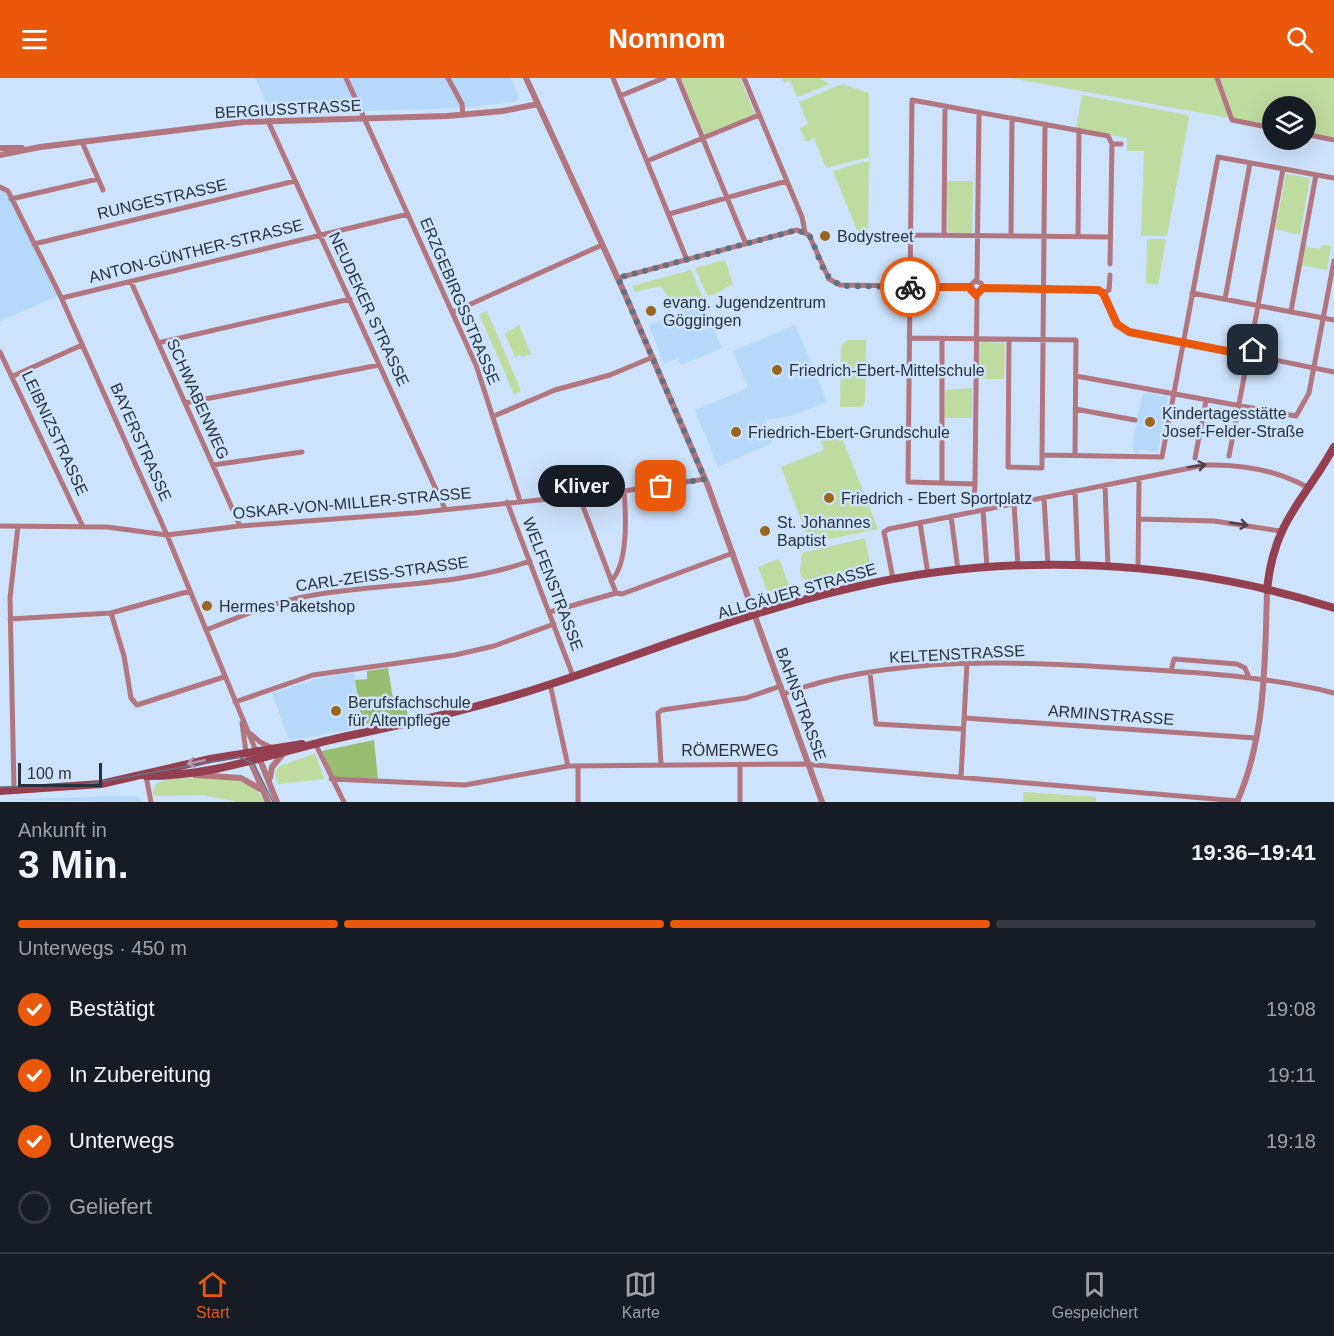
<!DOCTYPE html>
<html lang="de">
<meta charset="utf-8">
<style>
body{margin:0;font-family:Arial,sans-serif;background:#20242c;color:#f1f3f6;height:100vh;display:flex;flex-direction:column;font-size:22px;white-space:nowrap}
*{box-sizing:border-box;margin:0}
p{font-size:20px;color:#9ea1a6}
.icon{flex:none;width:33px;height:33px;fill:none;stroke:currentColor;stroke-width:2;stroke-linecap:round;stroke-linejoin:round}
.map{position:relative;height:724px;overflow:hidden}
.side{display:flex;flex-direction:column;background:#171b24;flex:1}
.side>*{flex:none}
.tools{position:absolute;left:1262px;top:18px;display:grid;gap:12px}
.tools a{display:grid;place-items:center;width:54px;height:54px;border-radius:50%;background:#171b24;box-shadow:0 6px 24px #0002;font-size:30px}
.scale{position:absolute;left:18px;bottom:15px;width:84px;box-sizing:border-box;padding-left:6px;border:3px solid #27323d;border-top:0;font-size:16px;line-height:21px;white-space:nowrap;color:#27323d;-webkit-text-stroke:4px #cde3fb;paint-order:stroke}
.pin{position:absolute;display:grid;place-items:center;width:51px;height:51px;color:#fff;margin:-26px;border-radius:12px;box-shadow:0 3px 9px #0006}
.courier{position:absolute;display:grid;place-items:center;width:60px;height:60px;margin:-30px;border:4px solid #ea580c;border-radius:50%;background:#fff;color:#222;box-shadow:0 2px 8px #0007}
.bubble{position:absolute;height:42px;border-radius:21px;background:#171b24;box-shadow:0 6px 24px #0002;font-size:20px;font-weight:700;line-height:42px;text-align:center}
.head em{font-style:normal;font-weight:700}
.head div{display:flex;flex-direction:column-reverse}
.head{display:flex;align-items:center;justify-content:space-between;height:102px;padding:0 18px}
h1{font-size:39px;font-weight:700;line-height:45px}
.bar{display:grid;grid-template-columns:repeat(4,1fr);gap:9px 6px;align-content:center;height:72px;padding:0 18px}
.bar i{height:8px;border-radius:4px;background:#363941}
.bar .active{background:#ea580c}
.bar p{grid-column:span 4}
ol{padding:0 18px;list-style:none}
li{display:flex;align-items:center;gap:18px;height:66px}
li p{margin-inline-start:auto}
li .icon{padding:6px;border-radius:50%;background:#ea580c;color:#fff;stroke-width:4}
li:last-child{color:#9ea1a6}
li i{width:33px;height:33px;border:3px solid #363941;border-radius:50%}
header{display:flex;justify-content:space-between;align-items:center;height:78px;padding:0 18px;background:#ea580c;color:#fff;font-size:27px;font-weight:700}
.tab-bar{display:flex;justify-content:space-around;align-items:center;height:84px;border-top:2px solid #363941;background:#171b24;font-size:16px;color:#9ea1a6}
.tab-bar a{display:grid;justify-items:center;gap:3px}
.tab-bar .active{color:#ea580c}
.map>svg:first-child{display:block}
.built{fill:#b6d8fb}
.green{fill:#bedba0}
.forest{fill:#98bc70}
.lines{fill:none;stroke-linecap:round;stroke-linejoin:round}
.minor{stroke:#b1767f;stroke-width:5}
.tertiary{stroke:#b1767f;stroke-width:6}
.secondary{stroke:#944051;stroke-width:8}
.tram{stroke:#657484;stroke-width:1.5}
.oneway{stroke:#4a434e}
.oneway2{stroke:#b39aae}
.done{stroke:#617080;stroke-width:6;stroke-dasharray:0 10.8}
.route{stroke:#ea580c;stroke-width:8}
.poi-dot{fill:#9a651c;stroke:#cde3fb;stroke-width:2}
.labels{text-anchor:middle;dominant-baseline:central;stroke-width:5;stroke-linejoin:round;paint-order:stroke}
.street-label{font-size:16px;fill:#27323d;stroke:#cde3fb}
.poi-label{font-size:16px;fill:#27323d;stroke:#cde3fb;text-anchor:start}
</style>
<header><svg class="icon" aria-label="menu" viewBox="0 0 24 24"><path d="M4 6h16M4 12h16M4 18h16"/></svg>Nomnom<svg class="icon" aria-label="search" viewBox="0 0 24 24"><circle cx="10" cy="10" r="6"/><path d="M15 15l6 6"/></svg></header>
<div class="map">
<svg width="1334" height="724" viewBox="0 0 1334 724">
<rect width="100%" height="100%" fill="#cde3fb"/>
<path class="built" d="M255 0H511L519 21 515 24 462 30 271 36Z
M0 109 8 113 60 217 0 243Z
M703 225 722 270 681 287 678 280 664 285 649 247Z
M795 247 827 324 791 338 766 342 772 365 718 389 695 332 748 310 733 273Z
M1147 314 1168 319 1158 374 1139 372 1138 376H1135L1132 369 1142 317Z
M354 594 361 650 289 662 272 615 319 600Z
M135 718 144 724 1 722 108 718Z"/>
<path class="green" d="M681 0H740L755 36 704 57Z
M782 0H820L830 6 797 19 790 3 784 5Z
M1010 0H1334V60L1305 54V28H1272V48Z
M842 6 869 15V79L826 90 814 60 806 64 800 50 808 46 799 24Z
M1082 17 1187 37 1189 40 1167 158H1141L1144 73H1127V60L1076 50Z
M863 84H869L868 155H858L833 93Z
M1286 96 1310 100 1300 157 1275 151Z
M947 103H973L972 154 970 156 948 154Z
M1147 161H1166L1158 207 1146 205Z
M1306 164 1307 169 1320 171 1322 167 1331 168 1327 192 1302 187Z
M725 182 733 206 713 217H707L695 190Z
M691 192 703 221C683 226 672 229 661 208L635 214 632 208Z
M487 233 521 313 514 316 479 236Z
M519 247 531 276 522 279 520 276 515 279 505 256Z
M848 262H866L865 324 861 329H840L841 267Z
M983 264 1005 265 1004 301H978L979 266Z
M972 310V340H944L945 312Z
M838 350 878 451 810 465 781 389 824 372 819 358Z
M865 460 872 495 810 509 809 503 802 500 800 494 802 475Z
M779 481 789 507 768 515 758 489Z
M313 676 316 677 324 701 278 706 275 697 278 689Z
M216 699C237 701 254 704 265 724H237L203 717 153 718 155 706 169 701Z
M1023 714 1096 719V724H1023Z"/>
<path class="forest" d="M388 590 393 621 403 619 408 637 362 647 355 602 367 601V593Z
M374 662 378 701 333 699 322 673Z"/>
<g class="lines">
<path class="minor" d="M346 0 476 287 520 423
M448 0 462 26 463 37
M613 0 687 182
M678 0 746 166
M744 0 802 139 805 154
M1217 0 1232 42 1272 50
M620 18 664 0
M268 43 445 431
M1045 46 1042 377 1162 379 1218 79 1334 100
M1305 56 1334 62
M82 64 103 112
M647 83 759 37
M0 109 8 113 60 217 167 457 256 673
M11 121 98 101
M669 136 787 103
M910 157 1111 159
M944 158 945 28
M1011 158 1012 40
M1078 159 1079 52
M34 166 295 103
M1110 186 1112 66
M618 200 797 152 809 157 829 201 840 207 969 209 975 203 981 205 983 210
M977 203 979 34
M131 204 240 448
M969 209 970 213 976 217 983 210
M983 210 1098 212C1114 223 1110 246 1129 254L1242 276
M1103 215 1109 212 1110 197
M1192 215 1334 242
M977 216 975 406 908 404 912 22 1108 58 1112 66H1121
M62 220 408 136
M1225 221 1250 85
M1291 233 1316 97
M453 234 602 167
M909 260 1076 262 1075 378
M1009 261 1008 389 1042 390V377
M158 265 350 221
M1250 271 1283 91
M0 274 83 449
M1242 276 1250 271 1255 278 1334 294
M13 298 82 267
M1076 298 1296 338 1309 315 1334 183
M185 325 379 287
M1075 331 1135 342
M494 338 555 312 610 297 653 279
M1229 378 1247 284
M1195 380 1206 323
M213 387 302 374
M942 405V261
M1105 407 1108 489
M1075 413 1078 487
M579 418 616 515
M1044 420 1048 487
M507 424 573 598
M974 424 975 406
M1014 426 1018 488
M983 432 987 489
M951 438 958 492
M1139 441 1214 443 1280 453
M920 445 928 496
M0 448 107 449 167 457 240 448 414 435 624 413 705 401
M1138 491 1139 400
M893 501 884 454 889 451 1205 387C1240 386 1276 392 1307 409
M611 503C629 485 626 437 624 413
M550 534 616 515 622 516 733 475
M111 535 124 578 131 620 137 627 224 599
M10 541 111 535 190 513
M206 552C241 538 276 523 314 517 385 505 461 508 530 483
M1171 593 1174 581 1237 586 1245 590 1249 599
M870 595 876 646 963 651
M550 606 568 688
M783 616C893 576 1025 583 1140 591 1206 595 1270 599 1334 615
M235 624 313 597 455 577 494 568 554 546
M964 640 1256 660
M242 645 246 674
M251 656 260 664 273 670
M315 665 344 724
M661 686 658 635 662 632 746 620 781 608
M740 686V724
M146 698 151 724
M961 699 967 585
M331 701 465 707 568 688 804 686 1238 723
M14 711 10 520 18 448
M578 724V688"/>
<path class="tertiary" d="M526 0 624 214 708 408 822 724
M0 70H22
M0 77 40 69 244 44 447 38 503 33 538 26
M258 677 277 724
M249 680 268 724
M195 697 241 700 262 712
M270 700 272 689 283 676
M1237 724C1266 659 1265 582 1267 512"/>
<path class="secondary" d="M1267 512C1274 442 1303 425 1334 369
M146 698C219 698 274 674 343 659 414 644 483 629 551 606 652 573 751 532 855 509 1011 473 1181 481 1334 530
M0 713 101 706 210 681 302 666"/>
<path class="tram" d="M0 709 77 708 239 679 254 686 273 724"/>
</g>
<defs><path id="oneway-shaft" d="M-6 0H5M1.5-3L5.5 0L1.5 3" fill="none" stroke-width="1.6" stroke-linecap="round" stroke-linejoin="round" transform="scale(1.5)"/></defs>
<g class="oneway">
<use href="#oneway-shaft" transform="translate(1197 388) rotate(-9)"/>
<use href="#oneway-shaft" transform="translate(1239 446) rotate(8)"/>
</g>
<use class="oneway2" href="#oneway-shaft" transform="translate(196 684) rotate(168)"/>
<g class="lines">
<path class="done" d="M661 408 705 401 618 200 797 152 809 157C820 175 820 203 845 208L910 209"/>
<path class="route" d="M910 209H969L976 217 983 210 1098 212 1103 215 1117 246 1129 254 1242 276 1245 272H1253"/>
</g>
<g class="poi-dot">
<circle cx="825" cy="158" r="6"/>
<circle cx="651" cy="233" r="6"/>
<circle cx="777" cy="292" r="6"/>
<circle cx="1150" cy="344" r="6"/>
<circle cx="736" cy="354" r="6"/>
<circle cx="829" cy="420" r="6"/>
<circle cx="765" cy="453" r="6"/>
<circle cx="207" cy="528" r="6"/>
<circle cx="336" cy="633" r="6"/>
</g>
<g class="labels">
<g class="street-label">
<text transform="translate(288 31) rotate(-3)">BERGIUSSTRASSE</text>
<text transform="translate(162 121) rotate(-13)">RUNGESTRASSE</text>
<text transform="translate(196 173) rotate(-14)">ANTON-GÜNTHER-STRASSE</text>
<text transform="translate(460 223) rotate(67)">ERZGEBIRGSSTRASSE</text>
<text transform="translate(369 231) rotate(65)">NEUDEKER STRASSE</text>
<text transform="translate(198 321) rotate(66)">SCHWABENWEG</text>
<text transform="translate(55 355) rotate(65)">LEIBNIZSTRASSE</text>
<text transform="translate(141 364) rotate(66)">BAYERSTRASSE</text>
<text transform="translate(352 425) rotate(-5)">OSKAR-VON-MILLER-STRASSE</text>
<text transform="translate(382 496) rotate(-8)">CARL-ZEISS-STRASSE</text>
<text transform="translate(553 506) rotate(69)">WELFENSTRASSE</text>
<text transform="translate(797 513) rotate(-16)">ALLGÄUER STRASSE</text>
<text transform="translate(957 576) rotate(-3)">KELTENSTRASSE</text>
<text transform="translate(801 626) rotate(70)">BAHNSTRASSE</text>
<text transform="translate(1111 637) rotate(4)">ARMINSTRASSE</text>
<text x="730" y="672">RÖMERWEG</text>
</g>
<g class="poi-label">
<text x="837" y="158">Bodystreet</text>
<text x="663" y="224">evang. Jugendzentrum<tspan x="663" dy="18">Göggingen</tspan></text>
<text x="789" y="292">Friedrich-Ebert-Mittelschule</text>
<text x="1162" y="335">Kindertagesstätte<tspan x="1162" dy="18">Josef-Felder-Straße</tspan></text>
<text x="748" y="354">Friedrich-Ebert-Grundschule</text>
<text x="841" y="420">Friedrich - Ebert Sportplatz</text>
<text x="777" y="444">St. Johannes<tspan x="777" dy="18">Baptist</tspan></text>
<text x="219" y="528">Hermes Paketshop</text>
<text x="348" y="624">Berufsfachschule<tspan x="348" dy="18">für Altenpflege</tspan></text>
</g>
</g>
</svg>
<div class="tools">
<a><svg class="icon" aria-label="layers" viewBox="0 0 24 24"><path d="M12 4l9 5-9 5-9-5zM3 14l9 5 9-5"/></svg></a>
</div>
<div class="scale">100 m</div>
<div class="pin" style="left:661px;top:408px;background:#ea580c"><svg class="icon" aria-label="bag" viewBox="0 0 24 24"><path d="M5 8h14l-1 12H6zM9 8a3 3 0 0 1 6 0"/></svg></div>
<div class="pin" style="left:1253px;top:272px;background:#1f2937"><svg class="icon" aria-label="home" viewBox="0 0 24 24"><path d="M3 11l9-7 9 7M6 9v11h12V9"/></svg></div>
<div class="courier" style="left:910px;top:209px"><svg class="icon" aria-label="bike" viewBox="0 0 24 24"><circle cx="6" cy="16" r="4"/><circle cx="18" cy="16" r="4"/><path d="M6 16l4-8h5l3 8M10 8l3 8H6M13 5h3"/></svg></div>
<div class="bubble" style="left:538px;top:387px;width:87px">Kliver</div>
</div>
<section class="side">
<div class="head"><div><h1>3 Min.</h1><p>Ankunft in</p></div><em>19:36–19:41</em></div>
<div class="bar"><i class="active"></i><i class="active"></i><i class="active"></i><i></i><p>Unterwegs · 450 m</p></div>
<ol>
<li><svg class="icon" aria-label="check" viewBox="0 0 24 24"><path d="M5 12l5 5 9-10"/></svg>Bestätigt<p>19:08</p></li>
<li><svg class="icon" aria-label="check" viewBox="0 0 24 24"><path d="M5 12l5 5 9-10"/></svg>In Zubereitung<p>19:11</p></li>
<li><svg class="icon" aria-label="check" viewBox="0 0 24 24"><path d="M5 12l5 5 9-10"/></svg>Unterwegs<p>19:18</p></li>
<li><i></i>Geliefert</li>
</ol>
</section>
<nav class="tab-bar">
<a class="active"><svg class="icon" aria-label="home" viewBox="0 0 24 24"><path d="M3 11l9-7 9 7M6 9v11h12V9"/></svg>Start</a>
<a><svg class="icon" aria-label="map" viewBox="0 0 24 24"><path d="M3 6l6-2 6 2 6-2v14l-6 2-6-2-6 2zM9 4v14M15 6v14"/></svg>Karte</a>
<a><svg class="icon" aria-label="saved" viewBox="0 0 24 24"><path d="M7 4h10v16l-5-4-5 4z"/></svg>Gespeichert</a>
</nav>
